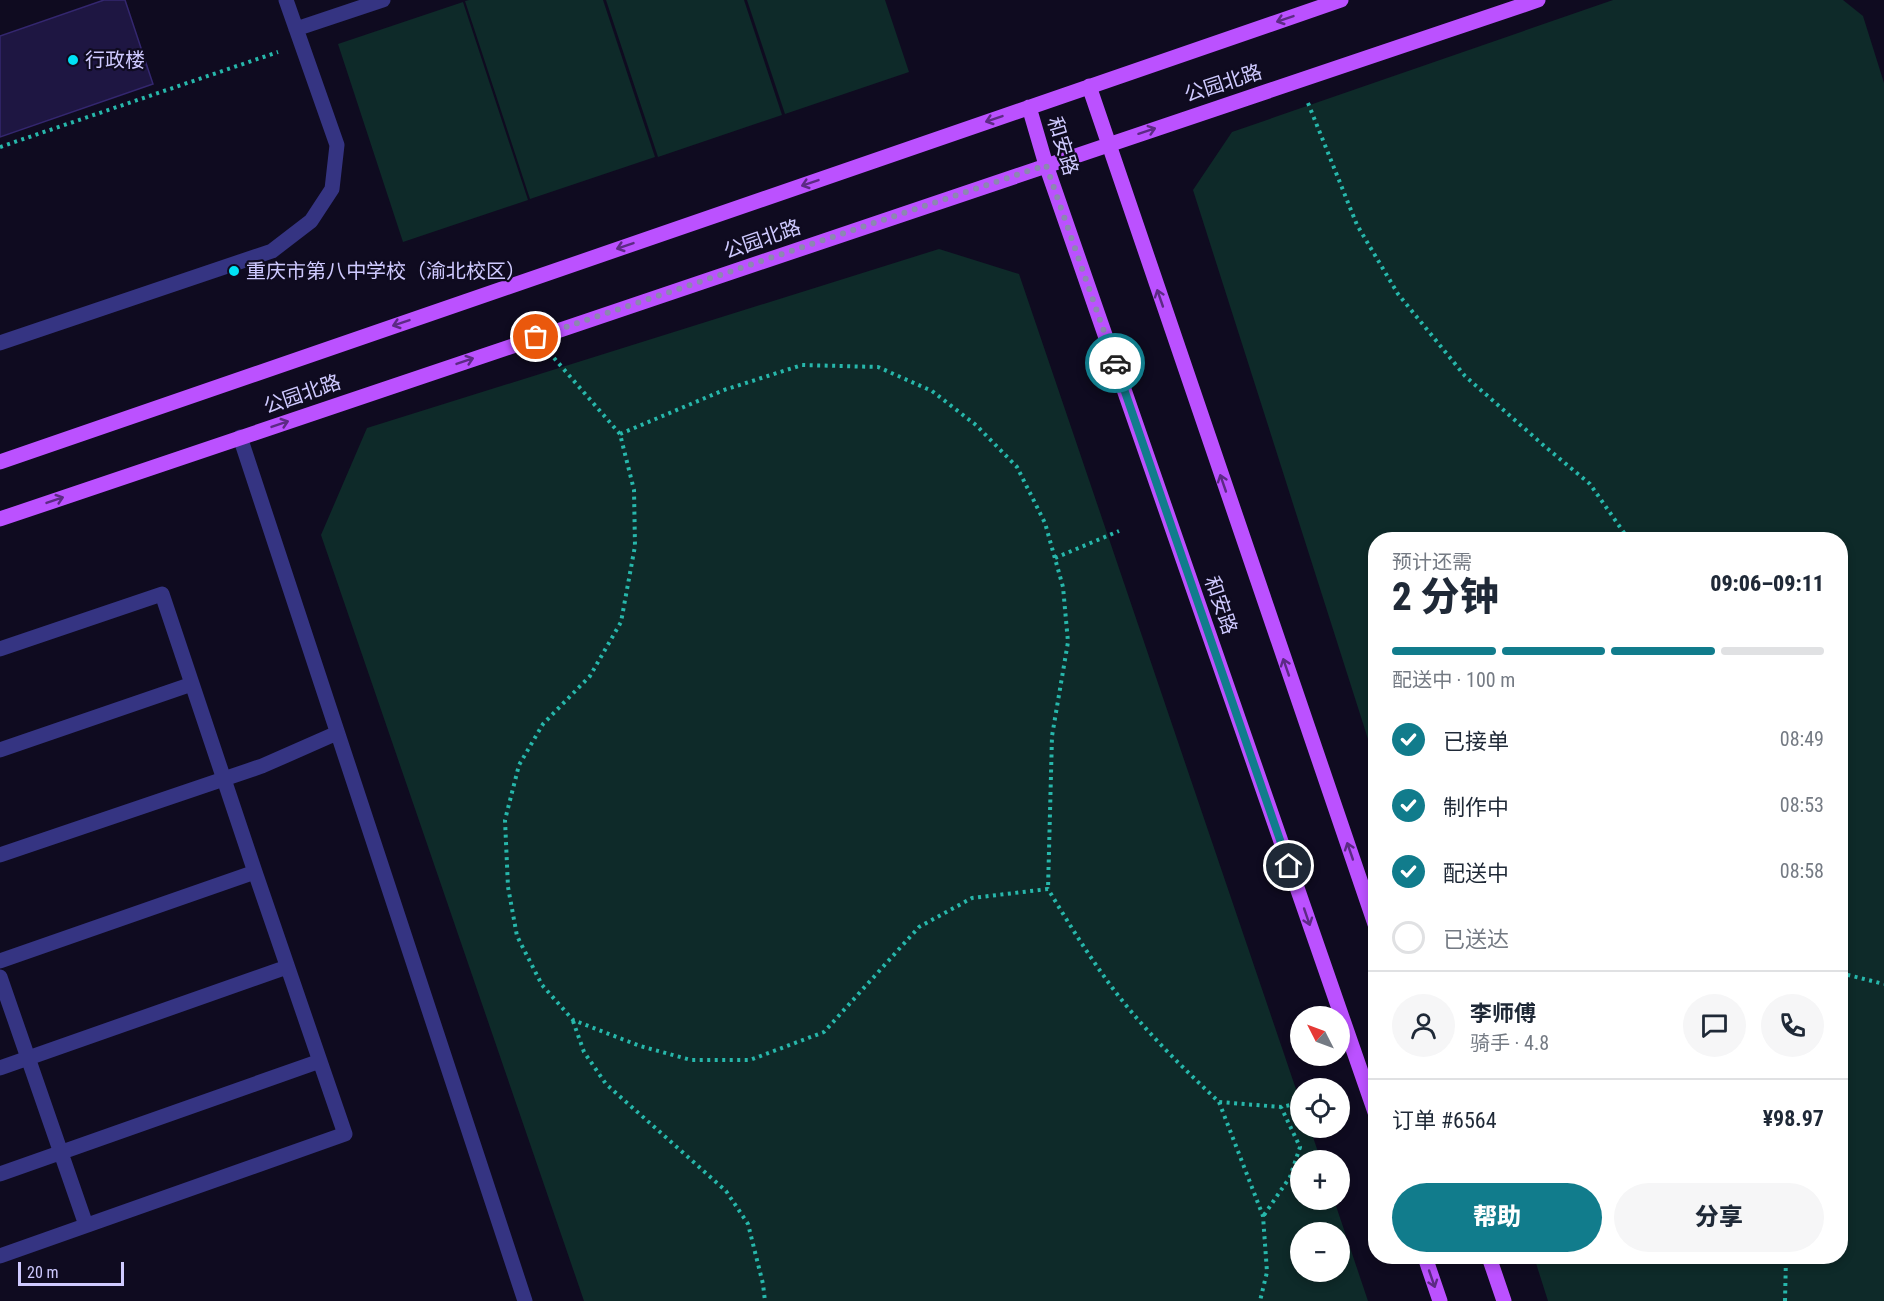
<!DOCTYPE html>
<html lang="zh">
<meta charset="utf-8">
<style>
body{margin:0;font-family:"Roboto Condensed","Noto Sans SC",sans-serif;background:#f6f6f7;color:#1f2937;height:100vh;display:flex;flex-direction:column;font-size:22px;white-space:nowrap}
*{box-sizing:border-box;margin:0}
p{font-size:20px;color:#747a83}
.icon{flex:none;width:33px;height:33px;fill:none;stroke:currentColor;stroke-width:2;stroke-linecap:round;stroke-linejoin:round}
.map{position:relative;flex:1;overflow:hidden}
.details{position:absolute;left:1368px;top:532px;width:480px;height:732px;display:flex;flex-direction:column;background:#fff;border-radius:24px;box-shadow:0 3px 9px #0003}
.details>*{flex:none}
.needle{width:39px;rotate:312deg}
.tools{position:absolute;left:1290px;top:1006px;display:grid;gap:12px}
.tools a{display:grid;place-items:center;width:60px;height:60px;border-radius:50%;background:#fff;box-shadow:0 3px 9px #0003;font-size:30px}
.scale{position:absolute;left:18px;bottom:15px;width:106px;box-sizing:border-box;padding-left:6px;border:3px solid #cfcaff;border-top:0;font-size:16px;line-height:21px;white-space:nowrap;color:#cfcaff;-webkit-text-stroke:4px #0f0b20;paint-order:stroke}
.pin{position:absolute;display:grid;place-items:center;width:51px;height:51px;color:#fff;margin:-26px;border:3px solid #fff;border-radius:50%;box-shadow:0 2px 6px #0007}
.courier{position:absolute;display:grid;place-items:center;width:60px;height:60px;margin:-30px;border:4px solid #117c8c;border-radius:50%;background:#fff;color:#222;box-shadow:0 2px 8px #0007}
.overview em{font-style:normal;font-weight:800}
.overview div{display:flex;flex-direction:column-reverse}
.overview{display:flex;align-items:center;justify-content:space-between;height:102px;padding:0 24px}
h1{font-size:39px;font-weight:800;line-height:45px}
.bar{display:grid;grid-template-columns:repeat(4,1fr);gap:9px 6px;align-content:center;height:72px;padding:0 24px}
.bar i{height:8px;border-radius:4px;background:#e0e1e3}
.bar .on{background:#117c8c}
.bar p{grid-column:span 4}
.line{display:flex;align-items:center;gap:15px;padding:0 24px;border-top:2px solid #e0e1e3}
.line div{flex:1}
.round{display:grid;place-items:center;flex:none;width:63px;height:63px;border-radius:32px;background:#f6f6f7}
ol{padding:0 24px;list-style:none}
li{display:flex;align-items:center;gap:18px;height:66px}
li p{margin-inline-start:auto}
li .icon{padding:6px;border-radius:50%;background:#117c8c;color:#fff;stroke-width:4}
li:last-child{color:#747a83}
li i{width:33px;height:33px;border:3px solid #e0e1e3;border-radius:50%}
.action{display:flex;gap:12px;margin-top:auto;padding:12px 24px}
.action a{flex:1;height:69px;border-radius:36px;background:#117c8c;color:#fff;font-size:24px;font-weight:800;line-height:69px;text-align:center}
.action a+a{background:#f6f6f7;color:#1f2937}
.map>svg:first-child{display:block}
.green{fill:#0e2a29;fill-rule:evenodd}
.building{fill:#1e1642;stroke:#34276f;stroke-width:1.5}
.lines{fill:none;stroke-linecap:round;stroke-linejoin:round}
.path{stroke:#27b7ab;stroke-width:4;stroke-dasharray:3 4.5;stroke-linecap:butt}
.minor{stroke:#353482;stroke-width:15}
.major{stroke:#bb51ff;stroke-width:15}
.oneway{stroke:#5c2a84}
.done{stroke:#8c87b1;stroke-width:6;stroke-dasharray:0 10.8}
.route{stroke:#117c8c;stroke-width:8}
.poi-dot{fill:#00e2f5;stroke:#0f0b20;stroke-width:2}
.labels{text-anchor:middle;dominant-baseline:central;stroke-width:4.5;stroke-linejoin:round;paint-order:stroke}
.poi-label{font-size:20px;fill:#cfcaff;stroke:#0f0b20;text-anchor:start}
.street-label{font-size:20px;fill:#cfcaff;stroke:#0f0b20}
</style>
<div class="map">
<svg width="1884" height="1301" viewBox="0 0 1884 1301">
<rect width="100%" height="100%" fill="#0f0b20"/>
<path class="green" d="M469 0H603L655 157 530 199 465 1Z
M606 0H744L782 115 658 157Z
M747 0H885L909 72 785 114Z
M1613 0H1843L1863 16 1884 83V1301H1548L1534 1257H1840V540H1376L1375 761 1193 190 1232 132Z
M463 2 528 200 403 242 338 44Z
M939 249 1019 274 1300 1101V1128H1310L1321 1161H1300V1200H1334L1368 1301H584L321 535 367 428ZM1300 1233H1340V1272H1300Z"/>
<path class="building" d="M104 0H125L153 84 0 137V36Z"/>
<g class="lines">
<path class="path" d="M1308 103 1357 225 1398 294 1465 376 1542 444 1590 484 1629 540
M0 147 278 52
M554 358 620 434 634 490 635 546 621 622 590 676 543 724 519 765 505 820 508 887 517 936 542 985 573 1020 640 1046 691 1060H750L824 1032 919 927 972 898 1048 889C1069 924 1090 958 1114 990 1145 1031 1182 1067 1219 1102L1281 1107 1300 1103
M620 434 724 390 802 365 878 367 932 391 976 425 1017 467 1045 523 1063 587 1068 642 1052 736 1048 889
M1055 558 1119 531
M1840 973 1884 984
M573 1021 584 1052 606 1084 726 1191 748 1224 763 1284 765 1301
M1219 1102 1263 1216 1267 1272 1260 1301
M1264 1215 1290 1177 1300 1147 1281 1107
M1785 1301 1786 1257"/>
<path class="minor" d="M296 29 383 0
M0 343 272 251 311 221 332 189 337 145 286 0
M240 437 525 1301
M0 649 162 594 255 872 345 1134 0 1256
M0 750 192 684
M0 855 262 766 337 733
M0 961 255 872
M0 977 86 1225
M0 1068 287 967
M0 1174 320 1061"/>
<path class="major" d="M1089 86 1376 927
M1029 107 1046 165 1376 1115
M0 462 1341 0
M0 519 1538 0
M1425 1257 1440 1301
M1489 1257 1504 1301"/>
</g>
<defs><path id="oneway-shaft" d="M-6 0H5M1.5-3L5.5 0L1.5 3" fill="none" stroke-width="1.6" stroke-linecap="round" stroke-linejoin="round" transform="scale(1.5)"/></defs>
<g class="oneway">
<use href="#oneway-shaft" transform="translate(1285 19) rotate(161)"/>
<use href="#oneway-shaft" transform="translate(994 119) rotate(161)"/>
<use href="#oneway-shaft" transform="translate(1147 131) rotate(-18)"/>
<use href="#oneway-shaft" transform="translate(810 183) rotate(161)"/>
<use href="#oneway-shaft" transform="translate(625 246) rotate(161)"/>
<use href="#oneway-shaft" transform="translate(1160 298) rotate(-109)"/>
<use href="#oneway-shaft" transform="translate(401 323) rotate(161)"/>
<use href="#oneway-shaft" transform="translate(465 361) rotate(-19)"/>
<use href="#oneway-shaft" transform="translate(280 424) rotate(-19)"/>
<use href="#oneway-shaft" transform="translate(1223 483) rotate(-109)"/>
<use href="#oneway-shaft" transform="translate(55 500) rotate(-19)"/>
<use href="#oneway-shaft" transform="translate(1286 667) rotate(-109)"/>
<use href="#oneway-shaft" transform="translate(1350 851) rotate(-109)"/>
<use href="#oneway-shaft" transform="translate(1307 917) rotate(71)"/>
<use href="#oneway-shaft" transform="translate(1432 1279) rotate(71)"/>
</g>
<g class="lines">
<path class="done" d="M536 337 1046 165 1115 363"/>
<path class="route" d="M1115 363 1289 866"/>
</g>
<g class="poi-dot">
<circle cx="73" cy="60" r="6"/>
<circle cx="234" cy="271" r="6"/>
</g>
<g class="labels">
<g class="poi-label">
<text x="85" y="60">行政楼</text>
<text x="246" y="271">重庆市第八中学校（渝北校区）</text>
</g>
<g class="street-label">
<text transform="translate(1223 83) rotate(-18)">公园北路</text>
<text transform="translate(1063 146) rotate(73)">和安路</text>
<text transform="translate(762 239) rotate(-19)">公园北路</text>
<text transform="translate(302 394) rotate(-19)">公园北路</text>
<text transform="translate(1221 605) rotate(71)">和安路</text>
</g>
</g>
</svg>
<div class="tools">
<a><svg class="needle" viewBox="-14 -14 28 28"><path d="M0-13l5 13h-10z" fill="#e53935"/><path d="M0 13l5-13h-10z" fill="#747a83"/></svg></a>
<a><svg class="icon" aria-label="locate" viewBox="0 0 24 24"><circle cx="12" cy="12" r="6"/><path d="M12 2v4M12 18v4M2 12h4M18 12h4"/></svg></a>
<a>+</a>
<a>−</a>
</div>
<div class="scale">20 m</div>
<div class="pin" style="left:536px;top:337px;background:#ea580c"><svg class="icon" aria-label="bag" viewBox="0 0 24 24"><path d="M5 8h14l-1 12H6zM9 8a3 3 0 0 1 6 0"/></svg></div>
<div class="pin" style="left:1289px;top:866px;background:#1f2937"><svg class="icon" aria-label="home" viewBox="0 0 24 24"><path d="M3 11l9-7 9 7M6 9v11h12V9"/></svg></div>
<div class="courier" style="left:1115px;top:363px"><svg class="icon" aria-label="car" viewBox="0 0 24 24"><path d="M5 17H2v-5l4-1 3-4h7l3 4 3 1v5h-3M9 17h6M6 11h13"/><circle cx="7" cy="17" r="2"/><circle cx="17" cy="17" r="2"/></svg></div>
<section class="details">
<div class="overview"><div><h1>2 分钟</h1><p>预计还需</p></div><em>09:06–09:11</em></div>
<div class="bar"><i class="on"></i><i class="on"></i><i class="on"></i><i></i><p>配送中 · 100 m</p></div>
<ol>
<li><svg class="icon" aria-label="check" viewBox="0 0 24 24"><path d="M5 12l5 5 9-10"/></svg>已接单<p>08:49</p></li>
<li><svg class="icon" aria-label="check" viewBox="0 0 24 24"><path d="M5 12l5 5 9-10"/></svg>制作中<p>08:53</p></li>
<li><svg class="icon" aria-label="check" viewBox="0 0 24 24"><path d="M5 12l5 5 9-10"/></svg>配送中<p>08:58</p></li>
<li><i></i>已送达</li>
</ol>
<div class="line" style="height:108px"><a class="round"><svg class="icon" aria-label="person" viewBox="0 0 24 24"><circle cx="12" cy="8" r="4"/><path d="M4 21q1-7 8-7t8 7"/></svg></a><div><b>李师傅</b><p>骑手 · 4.8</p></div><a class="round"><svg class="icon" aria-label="chat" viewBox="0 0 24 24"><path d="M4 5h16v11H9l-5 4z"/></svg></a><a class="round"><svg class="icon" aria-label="phone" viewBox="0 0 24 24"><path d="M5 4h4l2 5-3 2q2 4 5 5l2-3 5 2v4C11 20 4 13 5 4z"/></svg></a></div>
<div class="line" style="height:78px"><div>订单 #6564</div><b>¥98.97</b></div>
<div class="action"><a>帮助</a><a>分享</a></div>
</section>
</div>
